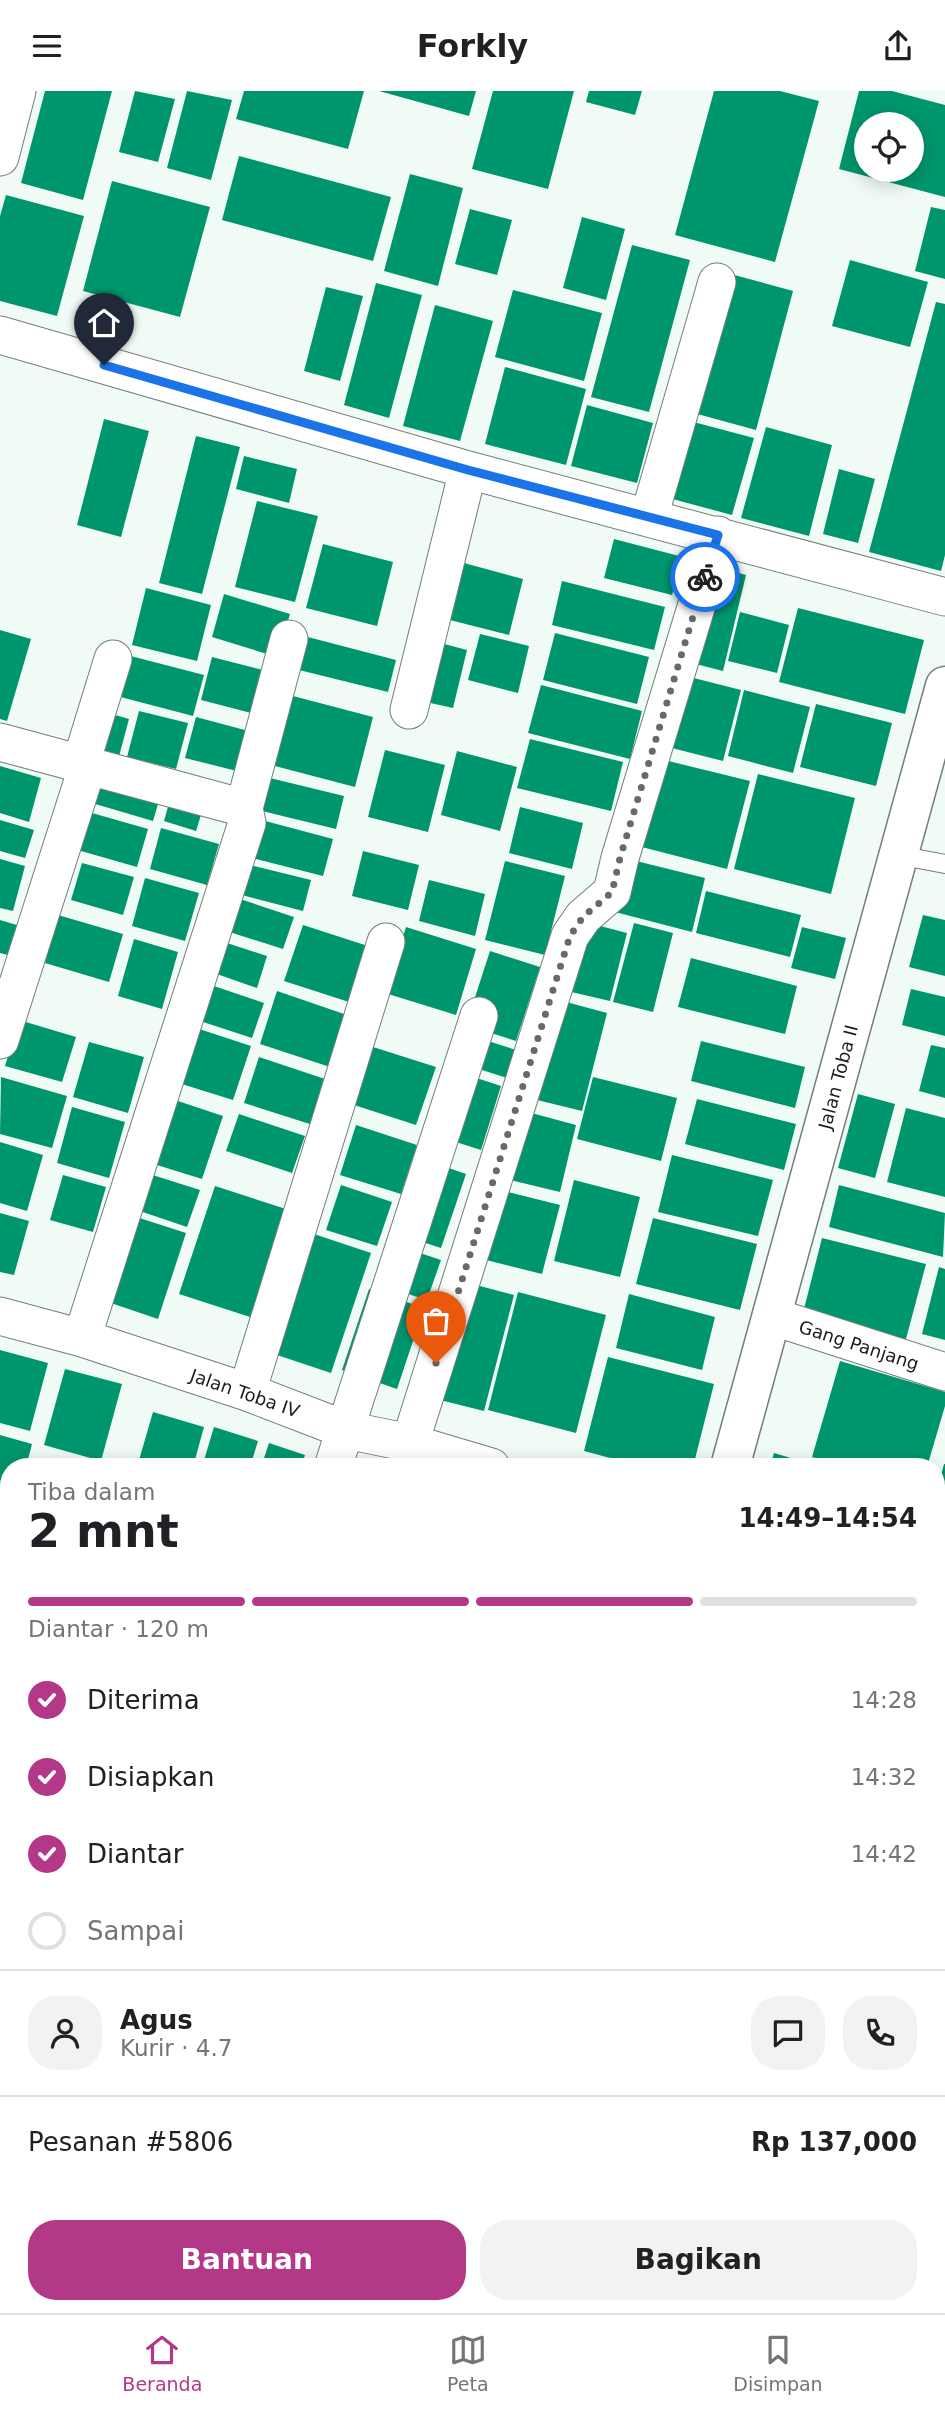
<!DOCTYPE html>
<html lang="id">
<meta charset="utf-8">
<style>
body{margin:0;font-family:"DejaVu Sans",sans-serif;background:#f2f2f2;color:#202124;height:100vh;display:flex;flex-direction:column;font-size:26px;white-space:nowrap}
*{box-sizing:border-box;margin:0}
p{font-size:23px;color:#757577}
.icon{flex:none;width:38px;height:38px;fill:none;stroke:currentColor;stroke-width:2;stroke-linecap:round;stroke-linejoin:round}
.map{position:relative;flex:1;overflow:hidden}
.sheet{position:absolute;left:0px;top:1367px;width:945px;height:856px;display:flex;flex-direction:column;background:#fff;border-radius:28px 28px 0 0;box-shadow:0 4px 18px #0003}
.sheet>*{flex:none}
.tools{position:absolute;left:854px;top:21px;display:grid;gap:14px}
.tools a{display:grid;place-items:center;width:70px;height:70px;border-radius:50%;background:#fff;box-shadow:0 4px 18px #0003;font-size:35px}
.pin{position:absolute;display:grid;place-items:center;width:60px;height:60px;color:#fff;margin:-72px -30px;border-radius:50% 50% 50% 0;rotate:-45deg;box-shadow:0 0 7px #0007}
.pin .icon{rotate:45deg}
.courier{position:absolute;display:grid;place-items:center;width:70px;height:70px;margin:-35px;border:5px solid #1a73e8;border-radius:50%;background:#fff;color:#222;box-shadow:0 2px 9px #0007}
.overview em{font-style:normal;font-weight:700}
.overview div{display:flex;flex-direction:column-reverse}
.overview{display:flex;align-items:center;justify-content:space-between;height:119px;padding:0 28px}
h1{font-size:46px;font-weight:700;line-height:52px}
.bar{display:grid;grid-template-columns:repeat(4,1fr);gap:10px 7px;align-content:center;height:84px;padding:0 28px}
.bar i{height:9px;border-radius:5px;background:#e0e0e0}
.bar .active{background:#b43888}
.bar p{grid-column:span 4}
.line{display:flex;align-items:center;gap:18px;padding:0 28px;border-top:2px solid #e0e0e0}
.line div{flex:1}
.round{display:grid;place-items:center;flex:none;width:74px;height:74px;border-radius:28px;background:#f2f2f2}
ol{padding:0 28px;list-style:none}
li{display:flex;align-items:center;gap:21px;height:77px}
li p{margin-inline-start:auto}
li .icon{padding:7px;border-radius:50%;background:#b43888;color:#fff;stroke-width:4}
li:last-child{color:#757577}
li i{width:38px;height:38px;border:4px solid #e0e0e0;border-radius:50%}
.cta{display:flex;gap:14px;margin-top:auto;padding:14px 28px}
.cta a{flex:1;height:80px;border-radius:28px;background:#b43888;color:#fff;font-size:28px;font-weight:700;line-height:80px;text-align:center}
.cta a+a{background:#f2f2f2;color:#202124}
header{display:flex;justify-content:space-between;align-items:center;height:91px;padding:0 28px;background:#fff;font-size:32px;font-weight:700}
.tab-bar{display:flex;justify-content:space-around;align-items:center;height:98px;border-top:2px solid #e0e0e0;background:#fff;font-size:19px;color:#757577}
.tab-bar a{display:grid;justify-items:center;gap:4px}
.tab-bar .active{color:#b43888}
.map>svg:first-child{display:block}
.building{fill:#00966d;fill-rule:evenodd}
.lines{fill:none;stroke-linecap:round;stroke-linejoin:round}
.service-casing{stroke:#747e79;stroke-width:20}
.minor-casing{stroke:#747e79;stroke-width:39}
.tertiary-casing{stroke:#747e79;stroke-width:41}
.service{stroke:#fff;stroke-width:18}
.minor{stroke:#fff;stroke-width:37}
.tertiary{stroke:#fff;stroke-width:38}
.done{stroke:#656b68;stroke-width:7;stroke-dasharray:0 12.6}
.route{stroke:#1a73e8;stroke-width:9}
.labels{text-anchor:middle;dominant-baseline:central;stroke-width:5;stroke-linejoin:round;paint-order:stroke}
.street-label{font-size:18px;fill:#1a1e1c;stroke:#fff}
</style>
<header><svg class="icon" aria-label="menu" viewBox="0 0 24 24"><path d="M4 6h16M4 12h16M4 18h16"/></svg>Forkly<svg class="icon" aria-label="share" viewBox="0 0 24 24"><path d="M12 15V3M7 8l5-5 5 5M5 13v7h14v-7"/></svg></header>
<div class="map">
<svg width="945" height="2222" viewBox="0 0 945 2222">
<rect width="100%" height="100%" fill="#f0fbf6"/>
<path class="building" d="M45 0H112L83 109 21 92Z
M135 0 175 8 158 71 119 61Z
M187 0 232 9 211 89 167 77Z
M244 0H364L348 58 236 28Z
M379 0H476L469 25Z
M493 0H574L548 98 472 78Z
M589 0H642L635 24 586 11Z
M714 0H780L819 10 775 171 675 144Z
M859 0H892L945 14V106L839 78ZM866 33H912V79H866Z
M239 65 391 106 373 170 222 129Z
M410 83 463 97 438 195 384 180Z
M112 90 210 116 180 226 83 200Z
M6 104 84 125 57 225 0 210V125Z
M931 116 945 119V188L915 180Z
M470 118 512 129 497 184 455 173Z
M582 126 625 138 606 209 563 197Z
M632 154 690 169 649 321 591 306Z
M850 169 928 191 910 256 832 235Z
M727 182 793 200 756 339 690 321Z
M376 192 422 204 389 327 344 314Z
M326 196 363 205 340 290 304 280Z
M513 199 602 222 584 290 495 266Z
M936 211 945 213V464L941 480 869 461Z
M435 214 493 230 460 350 403 335Z
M505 276 586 298 566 374 485 353Z
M587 314 653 332 637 392 571 375Z
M104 328 149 340 121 446 77 434Z
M686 329 754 347 732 424 665 406Z
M766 336 832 354 809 445 741 427Z
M196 345 240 356 202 503 159 492Z
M244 365 297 378 289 412 236 398Z
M839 378 875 388 858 452 823 443Z
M257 410 318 425 295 511 235 496Z
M614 448 683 466 672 504 604 487Z
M323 453 393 471 377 535 306 517Z
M453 469 523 488 509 544 438 526Z
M713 475 746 484 723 580 688 571Z
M562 490 665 516 654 559 552 534Z
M146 497 211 514 197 570 132 554Z
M224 503 290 523 277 566 212 546Z
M798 517 924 549 905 623 779 591Z
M740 521 789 534 777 582 728 570Z
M0 539 31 548 7 630 0 628Z
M555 542 649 566 637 613 543 589Z
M480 543 529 555 518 602 468 589Z
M304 545 396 569 388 601 295 578Z
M433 550 467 559 453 617 417 609Z
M123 563 204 584 193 625 113 604Z
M212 566 274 582 263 625 201 609Z
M682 584 741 599 723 670 664 655Z
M541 594 642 620 630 668 528 642Z
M744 599 810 616 793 682 728 665Z
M293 605 373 626 355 696 275 675Z
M816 613 892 632 876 695 800 676Z
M101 620 129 628 118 669 90 662Z
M139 620 188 632 176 678 127 666Z
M196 626 260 643 249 683 185 667Z
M530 648 623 671 611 720 517 697Z
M385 659 445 674 428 741 368 726Z
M457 660 517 676 500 740 441 724Z
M656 667 750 690 727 778 634 754Z
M0 675 41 687 29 731 0 722Z
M94 677 163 696 153 730 85 710Z
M758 683 855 707 831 803 734 778Z
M270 687 344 705 336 738 262 720Z
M173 698 206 708 196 740 164 730Z
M520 716 583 732 572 778 509 762Z
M78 718 148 738 137 776 67 756Z
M254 727 333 748 323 785 244 765Z
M0 729 34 739 25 767 0 760Z
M161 737 219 753 207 794 150 778Z
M363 760 419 774 408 819 352 805Z
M0 768 25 775 13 820 0 817Z
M628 768 705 787 692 841 615 821Z
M505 770 565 785 545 864 485 849Z
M82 772 134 786 123 824 71 809Z
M246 773 311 789 303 820 238 803Z
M145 787 199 802 185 850 132 835Z
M429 789 485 803 475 845 419 830Z
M706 800 801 824 790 866 696 842Z
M231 805 294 826 283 858 220 838Z
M58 824 123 843 109 891 45 872Z
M923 824 945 829V885L909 876Z
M0 829 20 835 12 865 0 862Z
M585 831 627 842 610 910 567 900Z
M634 832 673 842 653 921 613 911Z
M303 834 371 856 352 912 284 890Z
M406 836 476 858 456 924 385 902Z
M802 836 846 847 835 888 791 877Z
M134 848 178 861 162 918 118 905Z
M224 851 267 865 257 897 214 882Z
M490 860 540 876 516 950 466 934Z
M691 867 797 895 785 943 678 916Z
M205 892 264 912 252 947 194 928Z
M911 898 945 906V945L902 934Z
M277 900 347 924 330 976 260 953Z
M555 908 607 922 582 1020 529 1007Z
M19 929 76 946 62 991 5 975Z
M190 935 251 955 233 1009 172 990Z
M466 943 516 959 507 987 457 971Z
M701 950 805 976 795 1017 691 990Z
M89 951 144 966 128 1022 73 1006Z
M931 954 945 957V1007L919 1000Z
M373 956 436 976 416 1034 354 1014Z
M259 966 328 989 313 1034 244 1012Z
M452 979 501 995 481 1059 431 1043Z
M1 986 67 1005 52 1057 0 1043Z
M593 986 677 1007 661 1070 577 1048Z
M858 1003 895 1013 875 1087 838 1077Z
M166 1006 223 1025 202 1088 144 1070Z
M697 1008 796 1033 784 1079 685 1053Z
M72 1016 125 1031 109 1087 57 1072Z
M906 1017 945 1027V1106L887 1091Z
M524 1020 576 1034 560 1101 506 1088Z
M239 1023 305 1045 292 1082 226 1060Z
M356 1034 417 1054 401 1103 340 1084Z
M0 1051 43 1064 27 1120 0 1112Z
M672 1064 773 1089 758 1145 658 1121Z
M423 1068 466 1083 441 1157 398 1143Z
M140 1080 200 1099 187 1136 128 1116Z
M63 1084 106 1096 93 1141 50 1129Z
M574 1089 640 1106 620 1186 554 1170Z
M341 1094 392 1111 377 1155 326 1139Z
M839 1094 945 1122 943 1166 829 1136Z
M215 1095 286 1118 250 1226 179 1203Z
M496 1098 560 1114 542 1183 478 1167Z
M0 1122 29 1130 14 1184 0 1181Z
M127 1123 186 1142 158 1228 99 1208Z
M653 1127 757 1153 740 1219 636 1193Z
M308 1141 371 1162 331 1282 268 1261Z
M822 1147 926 1173 906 1248 803 1222Z
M387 1151 441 1169 427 1209 373 1192Z
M939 1176 945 1178V1249L922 1243Z
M465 1191 514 1204 484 1320 436 1308Z
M369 1198 424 1217 397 1298 342 1279Z
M518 1201 606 1224 576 1342 488 1319Z
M629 1203 715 1226 702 1279 616 1257Z
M0 1259 48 1272 30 1340 0 1332Z
M608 1266 714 1293 693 1376H644L584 1360Z
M840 1270 945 1301V1315L927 1376H847L812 1366Z
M65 1278 122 1293 101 1370 44 1354Z
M153 1321 204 1336 193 1376H137Z
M214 1336 258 1350 250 1376H202Z
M0 1344 32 1353 26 1376H9V1430L0 1428Z
M269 1352 305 1364 301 1376H261Z
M774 1362 818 1375V1376H770Z
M80 1368 106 1375V1376H78Z
M944 1373H945V1406L936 1404Z
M936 1425 945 1427V1442L937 1469Z
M0 1439 9 1442V1488L0 1485Z
M945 1468V1503L936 1500Z
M936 1533 945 1535V1619L936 1616Z
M944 1636H945V1706L936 1704V1664Z
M936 1726 945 1728V1810L936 1808Z
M936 1823 945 1825V1841L937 1868Z
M936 1937 945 1939V1996L941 2011 936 2010Z
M944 2016H945V2041L938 2039Z
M939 2045 945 2046V2096L936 2093Z
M936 2107 945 2110V2215L936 2213Z
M0 2148 9 2150V2214H22L20 2222 0 2220Z
M173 2214H208L206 2222H171Z
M305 2214H378L385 2216 383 2222H302Z
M591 2214H664L662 2222H617Z
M672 2214H716L713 2222H670Z
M727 2214H787L785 2222H725Z
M804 2214H860L857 2222H802Z
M217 2215 238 2221V2222H215Z
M870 2215 892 2221 891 2222H868Z"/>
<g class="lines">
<g class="service-casing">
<path id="service" d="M897 764 945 773"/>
</g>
<g class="minor-casing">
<path id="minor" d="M0 66 17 0
M0 244 468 379 945 506
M649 426 717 191
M409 619 468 379
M0 651 244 717
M81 672 113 568
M0 949 88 674
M0 1225 82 1247 247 1301 346 1339 410 1352 491 1376
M774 1226 945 1281
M82 1247 247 732 244 717 289 548
M247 1301 386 851
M410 1352 570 845 583 826 612 801 620 767 718 444
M333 1376 479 925
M936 1521 945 1524
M0 1849 9 1852
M563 2214 593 2222"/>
</g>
<g class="tertiary-casing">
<path id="tertiary" d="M730 1376 945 595
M530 2222 531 2214"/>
</g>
<use href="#service" class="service"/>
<use href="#minor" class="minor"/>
<use href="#tertiary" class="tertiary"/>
</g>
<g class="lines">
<path class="done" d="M436 1272 570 845 583 826 612 801 620 767 705 486"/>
<path class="route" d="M104 274 468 379 718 444 705 486"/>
</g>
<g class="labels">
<g class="street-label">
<text transform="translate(838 986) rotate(-75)">Jalan Toba II</text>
<text transform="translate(859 1254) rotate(18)">Gang Panjang</text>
<text transform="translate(245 1302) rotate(19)">Jalan Toba IV</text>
</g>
</g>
</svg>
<div class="tools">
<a><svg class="icon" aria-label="locate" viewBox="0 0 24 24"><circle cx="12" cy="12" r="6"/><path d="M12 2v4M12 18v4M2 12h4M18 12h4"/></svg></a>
</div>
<div class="pin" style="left:436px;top:1272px;background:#ea580c"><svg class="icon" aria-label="bag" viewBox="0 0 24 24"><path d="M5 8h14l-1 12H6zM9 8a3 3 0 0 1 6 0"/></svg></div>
<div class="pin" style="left:104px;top:274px;background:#1f2937"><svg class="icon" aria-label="home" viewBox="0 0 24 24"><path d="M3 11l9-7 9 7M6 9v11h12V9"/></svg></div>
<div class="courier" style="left:705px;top:486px"><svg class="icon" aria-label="bike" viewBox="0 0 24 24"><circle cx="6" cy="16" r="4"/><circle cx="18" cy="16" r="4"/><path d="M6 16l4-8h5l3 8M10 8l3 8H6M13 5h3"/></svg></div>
<section class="sheet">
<div class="overview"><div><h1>2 mnt</h1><p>Tiba dalam</p></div><em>14:49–14:54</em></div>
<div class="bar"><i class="active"></i><i class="active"></i><i class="active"></i><i></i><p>Diantar · 120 m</p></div>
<ol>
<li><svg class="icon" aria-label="check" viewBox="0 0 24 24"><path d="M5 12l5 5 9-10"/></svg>Diterima<p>14:28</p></li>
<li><svg class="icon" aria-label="check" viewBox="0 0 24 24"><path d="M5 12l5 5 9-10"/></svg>Disiapkan<p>14:32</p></li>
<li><svg class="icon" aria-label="check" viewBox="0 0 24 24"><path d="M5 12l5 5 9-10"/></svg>Diantar<p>14:42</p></li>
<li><i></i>Sampai</li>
</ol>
<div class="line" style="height:126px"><a class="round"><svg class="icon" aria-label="person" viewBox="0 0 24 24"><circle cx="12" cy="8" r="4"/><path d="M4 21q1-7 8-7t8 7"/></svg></a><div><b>Agus</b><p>Kurir · 4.7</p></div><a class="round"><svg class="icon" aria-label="chat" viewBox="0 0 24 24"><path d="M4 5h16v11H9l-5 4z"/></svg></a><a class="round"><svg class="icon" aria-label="phone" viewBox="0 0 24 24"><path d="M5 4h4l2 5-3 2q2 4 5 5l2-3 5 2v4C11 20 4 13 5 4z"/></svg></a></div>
<div class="line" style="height:91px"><div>Pesanan #5806</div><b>Rp 137,000</b></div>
<div class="cta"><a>Bantuan</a><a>Bagikan</a></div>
</section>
</div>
<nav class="tab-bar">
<a class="active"><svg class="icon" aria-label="home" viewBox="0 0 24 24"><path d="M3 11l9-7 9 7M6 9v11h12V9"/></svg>Beranda</a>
<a><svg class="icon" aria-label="map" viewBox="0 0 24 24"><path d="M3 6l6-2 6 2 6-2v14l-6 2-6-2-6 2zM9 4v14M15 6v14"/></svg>Peta</a>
<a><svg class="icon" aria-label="saved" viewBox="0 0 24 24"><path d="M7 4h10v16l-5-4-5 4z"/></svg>Disimpan</a>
</nav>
